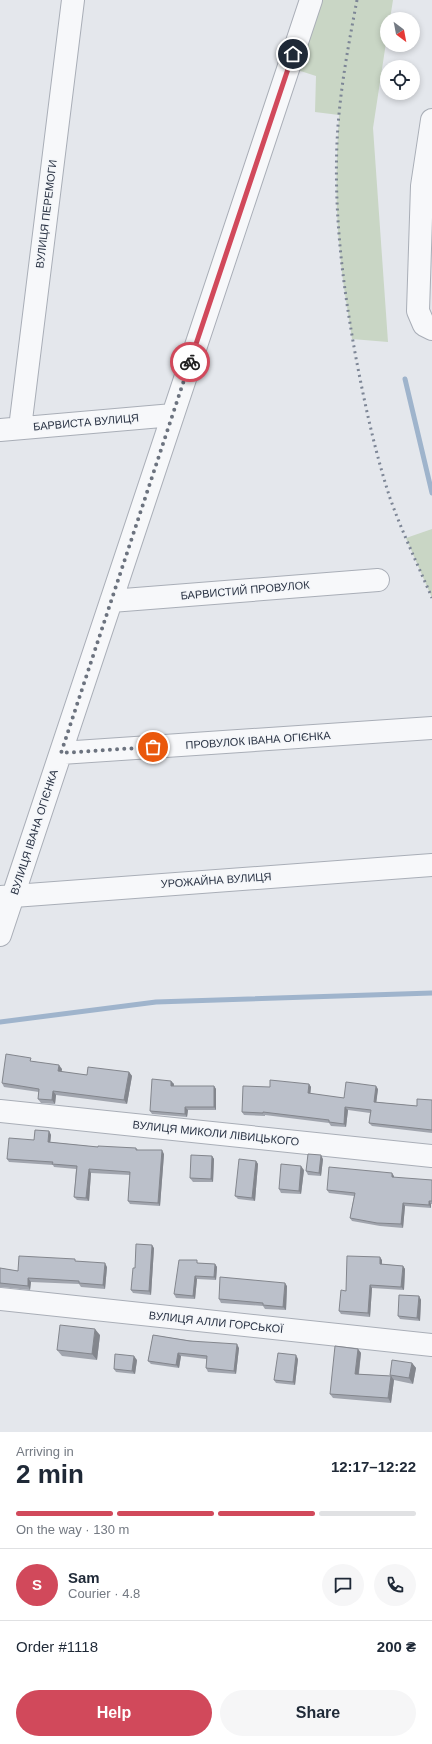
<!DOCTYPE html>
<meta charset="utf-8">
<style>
body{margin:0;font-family:Arial,sans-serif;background:#f6f6f7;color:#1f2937;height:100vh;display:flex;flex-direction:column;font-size:15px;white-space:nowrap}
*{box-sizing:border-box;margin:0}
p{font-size:13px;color:#747a83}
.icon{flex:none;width:22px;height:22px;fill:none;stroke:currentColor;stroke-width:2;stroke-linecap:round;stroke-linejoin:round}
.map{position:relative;height:1432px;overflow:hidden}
.drawer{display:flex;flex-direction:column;background:#fff;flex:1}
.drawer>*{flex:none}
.needle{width:26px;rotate:148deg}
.tools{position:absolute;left:380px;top:12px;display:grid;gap:8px}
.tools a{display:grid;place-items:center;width:40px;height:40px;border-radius:50%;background:#fff;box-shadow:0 2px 6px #0003;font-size:20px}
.pin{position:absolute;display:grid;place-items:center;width:34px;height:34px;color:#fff;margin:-17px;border:2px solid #fff;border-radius:50%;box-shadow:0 1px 4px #0007}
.courier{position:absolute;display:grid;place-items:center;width:40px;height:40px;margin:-20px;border:3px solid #d1495b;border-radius:50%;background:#fff;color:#222;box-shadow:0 1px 5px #0007}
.head em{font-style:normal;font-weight:600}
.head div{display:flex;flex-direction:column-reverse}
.head{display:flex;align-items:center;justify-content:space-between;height:68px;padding:0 16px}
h1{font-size:26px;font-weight:600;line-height:30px}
.bar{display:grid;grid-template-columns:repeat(4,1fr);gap:6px 4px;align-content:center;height:48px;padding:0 16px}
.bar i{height:5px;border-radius:3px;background:#e0e1e3}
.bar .on{background:#d1495b}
.bar p{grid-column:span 4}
.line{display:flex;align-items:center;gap:10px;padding:0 16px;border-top:1px solid #e0e1e3}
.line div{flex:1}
.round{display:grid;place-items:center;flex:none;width:42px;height:42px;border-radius:21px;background:#f6f6f7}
.action{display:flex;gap:8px;margin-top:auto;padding:8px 16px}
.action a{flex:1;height:46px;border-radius:24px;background:#d1495b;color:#fff;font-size:16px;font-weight:600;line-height:46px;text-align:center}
.action a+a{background:#f6f6f7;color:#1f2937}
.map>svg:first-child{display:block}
.green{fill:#c9d6c5}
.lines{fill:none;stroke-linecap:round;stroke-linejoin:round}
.stream{stroke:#9fb4cc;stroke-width:5}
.minor-casing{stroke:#a9aeb7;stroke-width:24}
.minor{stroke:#f7f8fa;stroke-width:22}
.rail{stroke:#7d8696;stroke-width:3;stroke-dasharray:2 4;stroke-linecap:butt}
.wall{fill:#a1a5ae}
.shaded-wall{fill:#83868d}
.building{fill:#bbc0ca;stroke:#83868d}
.done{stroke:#6c737f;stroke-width:4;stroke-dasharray:0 7.2}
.route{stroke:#d1495b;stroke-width:5}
.labels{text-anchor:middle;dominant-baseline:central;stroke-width:3;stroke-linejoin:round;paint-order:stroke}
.street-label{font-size:11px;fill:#2b3445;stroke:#f4f6f9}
</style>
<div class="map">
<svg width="432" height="1432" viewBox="0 0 432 1432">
<rect width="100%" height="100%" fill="#e4e7ec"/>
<path class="green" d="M311 0H393L390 19H387V36L373 128 388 342 352 339C348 310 342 281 340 252 335 207 336 160 339 115L315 112 316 76 288 67Z
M432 529V598L406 538Z"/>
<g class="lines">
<path class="stream" d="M405 379 432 493
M0 1022 156 1002 432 993"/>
<g class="minor-casing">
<path id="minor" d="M432 120 422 186H432
M422 186 418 311 424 325 432 329
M20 428 73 0
M0 430 173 415
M111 601 378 580
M61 753 432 728
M0 897 432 865
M0 935 311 0
M0 1111 432 1156
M0 1299 432 1345"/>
</g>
<use href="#minor" class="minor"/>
<path class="rail" d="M357 0C348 47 339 95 337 143 334 216 343 287 356 358 365 405 375 452 390 498 402 532 418 565 432 598"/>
</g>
<path class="wall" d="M33 1061 62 1069 61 1072 87 1075 129 1072 132 1076 127 1104 56 1095 55 1104 41 1103 38 1099 39 1092 4 1087 2 1083Z
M171 1081 174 1084V1086H214L216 1089V1110H188L187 1117 152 1114 150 1111Z
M309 1084 311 1087 310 1094 344 1098 378 1089 376 1102 417 1106 432 1100V1133L372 1126 369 1123 370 1113 348 1110 346 1127 331 1126 329 1123 265 1115V1116L244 1115 242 1112 270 1087Z
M49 1131 51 1135 50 1142 98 1147 136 1148 138 1150 164 1154 160 1206 130 1204 128 1201 130 1175 91 1173 89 1201 77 1200 74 1197 76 1169 54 1167 53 1165 9 1162 7 1159 34 1140Z
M212 1156 214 1159 213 1182H193L190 1178Z
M323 1159 321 1176 308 1175 306 1171Z
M256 1161 258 1164 255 1201 238 1199 235 1196Z
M304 1170 301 1194 281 1193 279 1189Z
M394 1176V1178L432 1180V1204H431V1208L405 1206 403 1228 380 1226 352 1221 350 1218 354 1196 329 1193 327 1190Z
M154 1248 151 1295 133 1293 131 1290 135 1268Z
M382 1260V1264L403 1266 405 1269 404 1290 372 1288 370 1317 341 1314 339 1311 346 1291Z
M77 1261 107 1267 105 1289 81 1287 79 1284 31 1282 30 1290 1 1287H0V1268L18 1271Z
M198 1263 215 1264 217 1267 216 1280 197 1279 195 1299 176 1298 174 1294Z
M287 1286 286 1310 265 1309 263 1306 221 1303 219 1299Z
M419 1296 421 1300 420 1321 400 1319 398 1316Z
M100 1335 97 1360 62 1356 57 1350Z
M153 1335 239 1348 236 1374 208 1372 206 1368V1359L181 1356 179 1368 151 1364 148 1361Z
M358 1349 361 1353 359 1374 391 1376 390 1375 412 1363 416 1368 413 1384 394 1380 391 1403 333 1398 330 1394Z
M298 1359 295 1385 276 1383 274 1380Z
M137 1360 135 1374 116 1372 114 1369Z"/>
<path class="shaded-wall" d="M59 1065 62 1069 61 1075 58 1071Z
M129 1072 132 1076 127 1104 124 1100Z
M171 1081 174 1084 173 1090 171 1086Z
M309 1084 311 1087 310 1097 308 1093Z
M214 1086 216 1089V1110L214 1107Z
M376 1086 378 1089 376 1105 374 1102Z
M53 1091 56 1095 55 1104 52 1100Z
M185 1107 188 1110 187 1117 185 1114Z
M345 1107 348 1110 346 1127 344 1124Z
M49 1131 51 1135 50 1145 48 1142Z
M162 1150 164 1154 160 1206 158 1203Z
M321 1155 323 1159 321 1176 319 1173Z
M212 1156 214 1159 213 1182 211 1179Z
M256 1161 258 1164 255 1201 252 1198Z
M301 1166 304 1170 301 1194 299 1191Z
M89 1169 91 1173 89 1201 86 1198Z
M392 1173 394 1176V1181L392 1177Z
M429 1201 431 1204V1208L429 1205Z
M403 1203 405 1206 403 1228 401 1224Z
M152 1245 154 1248 151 1295 149 1291Z
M380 1257 382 1260V1267L380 1264Z
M105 1263 107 1267 105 1289 103 1285Z
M215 1264 217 1267 216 1280 214 1277Z
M403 1266 405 1269 404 1290 401 1287Z
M195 1276 197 1279 195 1299 193 1296Z
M28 1278 31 1282 30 1290 28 1286Z
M285 1283 287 1286 286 1310 283 1307Z
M370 1285 372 1288 370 1317 368 1313Z
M419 1296 421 1300 420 1321 417 1318Z
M95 1329 100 1335 97 1360 92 1354Z
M237 1344 239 1348 236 1374 234 1371Z
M358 1349 361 1353 358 1378 355 1374Z
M178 1353 181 1356 179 1368 176 1365Z
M296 1355 298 1359 295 1385 293 1382Z
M134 1356 137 1360 135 1374 132 1371Z
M412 1363 416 1368 413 1384 409 1378Z
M391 1376 394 1380 391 1403 388 1398Z"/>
<path class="building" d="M6 1054 31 1058 30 1061 59 1065 58 1071 87 1075 88 1067 129 1072 124 1100 53 1091 52 1100 38 1099 39 1089 2 1083Z
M152 1079 171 1081V1086H214V1107H185V1114L150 1111Z
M270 1080 309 1084 308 1093 344 1098 346 1082 376 1086 374 1102 417 1106V1099L432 1100V1130L369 1123 371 1110 345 1107 344 1124 329 1122V1120L263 1112V1113L242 1112 243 1086 270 1087Z
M35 1130 49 1131 48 1142 98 1147V1146L136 1148V1150H162L158 1203 128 1201 130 1172 89 1169 86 1198 74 1197 77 1166 52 1164 53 1162 7 1159 9 1138 34 1140Z
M308 1154 321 1155 319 1173 306 1171Z
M191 1155 212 1156 211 1179 190 1178Z
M239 1159 256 1161 252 1198 235 1196Z
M281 1164 301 1166 299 1191 279 1189Z
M329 1167 392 1173V1177L432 1180V1201H429V1205L403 1203 401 1224 377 1223 350 1218 355 1193 327 1190Z
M136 1244 152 1245 149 1291 131 1290 133 1268H135Z
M19 1256 75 1259V1261L105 1263 103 1285 79 1283V1281L28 1278V1286L0 1283V1268L18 1271Z
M347 1256 380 1257V1264L403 1266 401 1287 370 1285 368 1313 339 1311 341 1290 346 1291Z
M179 1260H197V1263L215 1264 214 1277 195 1276 193 1296 174 1294Z
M220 1277 285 1283 283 1307 263 1305V1303L219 1299Z
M399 1295 419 1296 417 1318 398 1316Z
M60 1325 95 1329 92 1354 57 1350Z
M153 1335 190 1341 237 1344 234 1371 206 1368 207 1356 178 1353 176 1365 148 1361Z
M335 1346 358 1349 355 1374 391 1376 388 1398 330 1394Z
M278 1353 296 1355 293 1382 274 1380Z
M115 1354 134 1356 132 1371 114 1369Z
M392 1360 412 1363 409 1378 390 1375Z"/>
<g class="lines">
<path class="done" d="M153 747 61 753 190 362"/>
<path class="route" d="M190 362 293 54"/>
</g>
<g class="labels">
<g class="street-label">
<text transform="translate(46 214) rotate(-83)">ВУЛИЦЯ ПЕРЕМОГИ</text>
<text transform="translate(86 422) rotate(-5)">БАРВИСТА ВУЛИЦЯ</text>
<text transform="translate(245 590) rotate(-5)">БАРВИСТИЙ ПРОВУЛОК</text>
<text transform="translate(258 740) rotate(-4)">ПРОВУЛОК ІВАНА ОГІЄНКА</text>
<text transform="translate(34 832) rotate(-72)">ВУЛИЦЯ ІВАНА ОГІЄНКА</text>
<text transform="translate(216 880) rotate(-4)">УРОЖАЙНА ВУЛИЦЯ</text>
<text transform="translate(216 1133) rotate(6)">ВУЛИЦЯ МИКОЛИ ЛІВИЦЬКОГО</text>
<text transform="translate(216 1322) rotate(6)">ВУЛИЦЯ АЛЛИ ГОРСЬКОЇ</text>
</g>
</g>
</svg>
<div class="tools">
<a><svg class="needle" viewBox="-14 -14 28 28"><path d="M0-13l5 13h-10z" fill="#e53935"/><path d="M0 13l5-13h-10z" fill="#747a83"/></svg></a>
<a><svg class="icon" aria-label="locate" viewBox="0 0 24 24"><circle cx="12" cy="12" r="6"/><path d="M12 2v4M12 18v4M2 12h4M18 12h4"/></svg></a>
</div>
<div class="pin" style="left:153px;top:747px;background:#ea580c"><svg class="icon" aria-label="bag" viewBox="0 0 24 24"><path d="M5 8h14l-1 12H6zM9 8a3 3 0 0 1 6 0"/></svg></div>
<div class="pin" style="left:293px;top:54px;background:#1f2937"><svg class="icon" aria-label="home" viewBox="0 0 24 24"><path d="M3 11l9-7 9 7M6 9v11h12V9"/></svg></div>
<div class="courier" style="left:190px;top:362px"><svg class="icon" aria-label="bike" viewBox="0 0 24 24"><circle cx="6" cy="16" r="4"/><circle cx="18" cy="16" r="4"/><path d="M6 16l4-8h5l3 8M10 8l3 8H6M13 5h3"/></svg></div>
</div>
<section class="drawer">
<div class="head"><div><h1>2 min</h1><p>Arriving in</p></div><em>12:17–12:22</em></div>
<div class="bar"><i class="on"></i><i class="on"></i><i class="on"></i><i></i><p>On the way · 130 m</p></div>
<div class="line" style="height:72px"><b class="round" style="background:#d1495b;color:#fff">S</b><div><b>Sam</b><p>Courier · 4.8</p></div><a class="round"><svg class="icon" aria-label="chat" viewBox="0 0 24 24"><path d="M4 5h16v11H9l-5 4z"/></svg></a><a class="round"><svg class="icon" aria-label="phone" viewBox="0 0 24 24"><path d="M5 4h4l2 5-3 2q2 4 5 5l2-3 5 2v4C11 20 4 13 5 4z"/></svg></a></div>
<div class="line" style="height:52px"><div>Order #1118</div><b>200 ₴</b></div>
<div class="action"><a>Help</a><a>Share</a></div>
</section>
